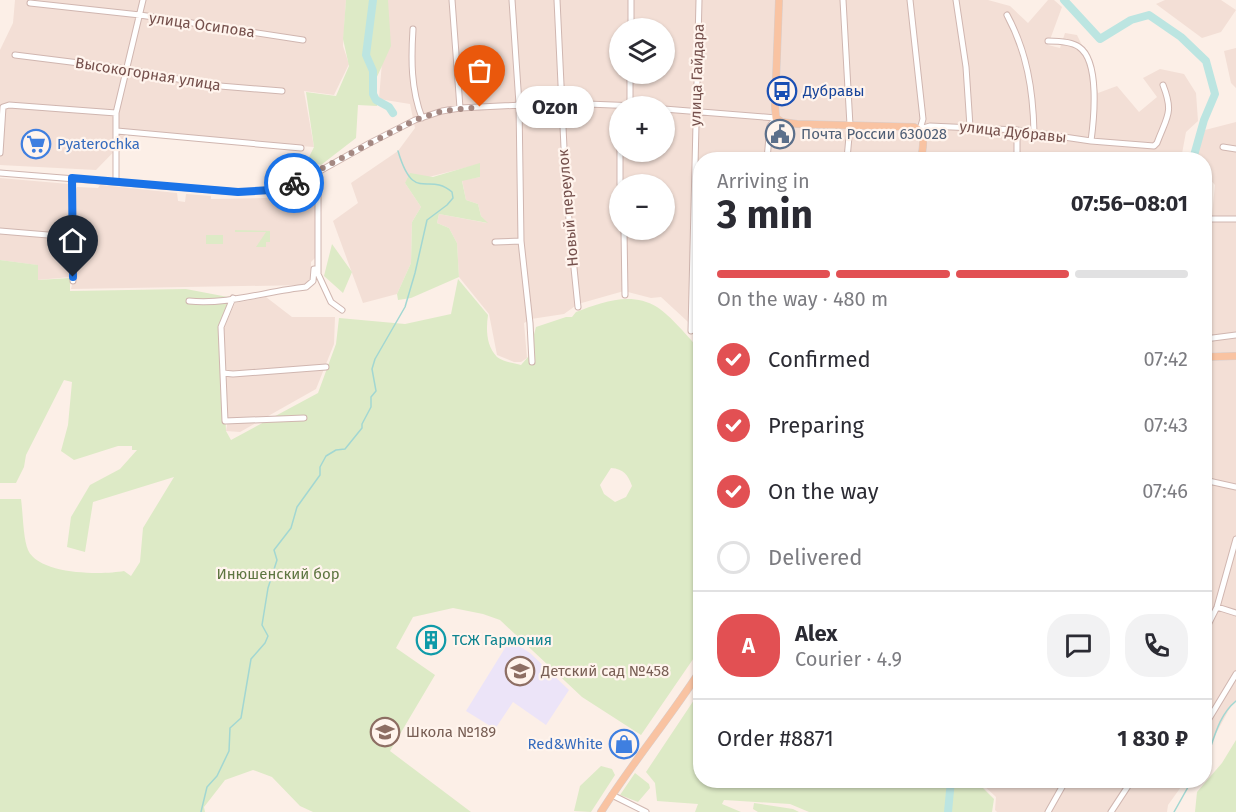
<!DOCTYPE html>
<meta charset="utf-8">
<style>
body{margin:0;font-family:"Fira Sans",sans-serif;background:#f2f2f3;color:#2b2b33;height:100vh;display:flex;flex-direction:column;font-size:22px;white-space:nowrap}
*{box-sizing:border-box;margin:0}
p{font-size:20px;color:#7c7c81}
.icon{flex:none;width:33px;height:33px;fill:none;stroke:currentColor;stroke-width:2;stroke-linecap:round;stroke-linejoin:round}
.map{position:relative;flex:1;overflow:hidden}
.drawer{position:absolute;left:693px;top:152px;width:519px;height:636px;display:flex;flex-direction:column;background:#fff;border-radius:24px;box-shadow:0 2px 4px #0004}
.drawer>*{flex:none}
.fabs{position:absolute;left:609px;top:18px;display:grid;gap:12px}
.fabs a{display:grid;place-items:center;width:66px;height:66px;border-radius:50%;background:#fff;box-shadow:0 2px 4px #0004;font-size:30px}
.pin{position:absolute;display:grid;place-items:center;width:51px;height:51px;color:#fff;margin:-62px -26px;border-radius:50% 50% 50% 0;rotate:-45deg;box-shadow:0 0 6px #0007}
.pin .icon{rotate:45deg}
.courier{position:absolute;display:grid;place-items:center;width:60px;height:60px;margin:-30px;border:4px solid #1a73e8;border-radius:50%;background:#fff;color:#222;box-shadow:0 2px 8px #0007}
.bubble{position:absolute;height:42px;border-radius:21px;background:#fff;box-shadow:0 2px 4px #0004;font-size:20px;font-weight:700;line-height:42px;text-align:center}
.summary em{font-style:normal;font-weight:700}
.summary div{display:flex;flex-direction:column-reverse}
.summary{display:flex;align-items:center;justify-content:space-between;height:102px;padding:0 24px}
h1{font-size:39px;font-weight:700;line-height:45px}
.bar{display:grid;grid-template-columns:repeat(4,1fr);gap:9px 6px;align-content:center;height:72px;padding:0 24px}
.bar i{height:8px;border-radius:4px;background:#e1e1e2}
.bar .active{background:#e25053}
.bar p{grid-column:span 4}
.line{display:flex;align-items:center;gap:15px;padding:0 24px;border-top:2px solid #e1e1e2}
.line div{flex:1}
.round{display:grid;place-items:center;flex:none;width:63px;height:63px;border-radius:24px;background:#f2f2f3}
ol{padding:0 24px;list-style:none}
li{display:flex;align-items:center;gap:18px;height:66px}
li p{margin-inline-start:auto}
li .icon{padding:6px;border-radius:50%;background:#e25053;color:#fff;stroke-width:4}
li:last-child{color:#7c7c81}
li i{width:33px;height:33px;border:3px solid #e1e1e2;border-radius:50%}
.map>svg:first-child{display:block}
.residential{fill:#f3dfd6;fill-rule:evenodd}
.education{fill:#ece4f8}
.green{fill:#ddeac6;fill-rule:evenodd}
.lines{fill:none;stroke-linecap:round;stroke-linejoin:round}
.stream{stroke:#a2d7d2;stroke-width:1.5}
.river{stroke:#bce5e1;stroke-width:8}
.minor-tunnel{stroke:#dac7c0;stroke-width:5;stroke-dasharray:5 2.5;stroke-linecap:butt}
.minor-casing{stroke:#d0b6b0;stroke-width:7}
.major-casing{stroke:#d8cecd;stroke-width:8}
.minor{stroke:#fff;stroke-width:5}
.major{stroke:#f9c3a2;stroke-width:7}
.major-bridge-casing{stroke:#d8cecd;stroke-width:8;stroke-linecap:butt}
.major-bridge{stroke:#f9c3a2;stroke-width:7}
.done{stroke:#a48882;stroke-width:6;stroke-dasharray:0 10.8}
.route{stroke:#1a73e8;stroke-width:8}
.labels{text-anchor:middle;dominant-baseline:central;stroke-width:4.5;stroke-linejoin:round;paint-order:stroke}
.street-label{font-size:15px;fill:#75504c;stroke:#fff4ed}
.transit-label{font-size:15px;fill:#164399;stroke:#fff4ed;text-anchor:start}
.service-label{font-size:15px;fill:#4e5e75;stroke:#fff4ed;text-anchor:start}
.shop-label{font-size:15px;fill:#366cbe;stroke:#fff4ed;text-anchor:start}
.park-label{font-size:15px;fill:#5e7541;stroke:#fff4ed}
.culture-label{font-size:15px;fill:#0d838f;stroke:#fff4ed;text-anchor:start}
.education-label{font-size:15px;fill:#785e54;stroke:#fff4ed;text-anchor:start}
</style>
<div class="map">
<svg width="1236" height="812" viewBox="0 0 1236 812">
<rect width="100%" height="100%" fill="#fcefe7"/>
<path class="residential" d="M15 0H346L343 46 349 64 334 95 304 91 314 147 131 134 96 170 0 165V50L13 23Z
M387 0H988L1010 6 1028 23 1048 0H1054L1062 7 1048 45 1060 48 1065 33 1077 35 1092 66 1098 93 1117 86 1139 112 1157 97 1143 78 1160 69 1184 74 1196 93 1198 121 1186 132 1181 159H700V333L661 297 651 298 624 291 578 304 564 314 531 319 524 323 527 358 521 362H514L497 355 489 314 459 277 457 243 449 228 437 223 439 214 487 223 481 216 478 204 466 200 462 180 480 177V164L405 183 421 207 412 222 411 263 397 294 363 303 333 221 358 203 351 183 398 151 415 128 410 104 379 99ZM620 28H664V74H620ZM620 106H664V152H620ZM620 184H664V230H620Z
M1165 0H1221L1236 10 1221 32 1202 38 1156 4Z
M1236 48V88L1231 83 1224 51Z
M1236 122V701L1232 704 1205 754 1204 216 1212 215 1215 185 1205 174 1204 159H1195L1205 130Z
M0 178 69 184 71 277 37 280V265L0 260Z
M304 183 315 184 316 254 315 258 311 262V281L306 285 71 289 76 267 75 191 77 187 98 188 100 185 177 193 178 201 185 202 186 194 211 196V199L265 198 280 195V192Z
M266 297 292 317H335L334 344 316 389 240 432 226 431 228 419 224 328 235 303Z
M978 780H1186L1168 805 1167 812H997L995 810 996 797Z"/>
<path class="education" d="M510 640 530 653 569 690 546 725 513 702 495 729 466 711Z"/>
<path class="green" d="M346 0H388L391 46 376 79 377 106 358 105 356 138 321 165 307 161 314 147 306 92 336 96 349 66 343 39Z
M480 163V177L462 181 466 200 478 204 481 216 488 223 439 214 437 223 449 228 457 243 459 277 411 298 398 300 397 294 411 263 412 222 421 207 405 183 410 173 433 177Z
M235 230 270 231V242H266V247H256L266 232H235Z
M206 235H223V244H206Z
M332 244 352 272 343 293 324 276Z
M0 260 38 265V280L70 278V291L186 289 233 298 221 327 226 431 231 440 318 393 336 344 339 318 405 324 451 314 458 279 488 315C486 329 486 346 497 357 503 362 514 363 521 365L528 357 536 327 566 317H572L576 312C602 302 631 291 657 307 670 315 689 338 700 350V649L641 735 582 697 500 620 483 614 453 608 413 617 396 648 435 675 390 751 471 812H313L300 806 272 777 253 770 225 780 204 807 205 812H0V499H21C23 513 23 538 28 550 39 575 102 575 124 571L131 576 140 562 143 528 174 477 93 502 85 552 67 547 71 517 90 485 120 469 137 450H132V446H118L74 460 61 451 68 425 72 382 64 380 26 455 24 467 16 483H0ZM611 468C624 469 628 475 632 486L626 497 615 502 604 494 600 485Z
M700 691V780H975L994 799 992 812H809L790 804 724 800 722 804 741 812H695L698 804 657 801 655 783 646 772Z
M1236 740V812H1195L1197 792 1222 763Z
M601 766 612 769 615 775 591 812 574 811 580 786Z
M635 773 649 784 650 788 638 802 620 795Z
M754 803 793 809 799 812H758L753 809Z"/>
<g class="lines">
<path class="stream" d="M1204 766C1213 744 1217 716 1236 701
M201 812 207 787 217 776 229 751 230 728 241 718 251 659 265 643 268 636 262 625 268 588 277 560 274 550 291 528 297 507 320 475V467L326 456 336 450 345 449 362 428V424L371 407V397L376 391 372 369 375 359 405 307 415 273 427 220 447 205 453 198 452 192C428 171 414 205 398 151
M1174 812 1192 780"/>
<path class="river" d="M373 0 366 55 373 71V94L376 100 389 107 393 113
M1064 0 1100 39 1131 20 1149 15 1181 37 1206 61 1215 94 1204 120 1193 159
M948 812 951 780"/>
<path class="minor-tunnel" d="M1204 363 1205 350"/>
<g class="minor-casing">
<path id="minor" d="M452 0 460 108
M512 0 519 104 521 241 530 323 532 362
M557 0 566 190 578 307
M843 0 850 125 847 159
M910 0 923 119 920 129
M956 0 966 67 970 127
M30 3 140 15 303 40
M1007 15C1027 52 1033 90 1034 132
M631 28V0
M413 29C411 60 411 89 422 118
M1048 41C1056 41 1072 42 1079 47 1100 61 1094 119 1091 141
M15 55 127 69 208 85 282 91
M630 106V74
M664 109 776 118 770 126 767 159
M920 129 930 126 1017 130 1091 141 1154 146 1157 143C1167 116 1174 113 1163 85
M1017 130V159
M117 131 301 148
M620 145V184
M1223 147 1236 149
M0 153 3 107 9 105 116 113
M318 172V274L331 302 342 310
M0 173 238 192 271 190 289 185 318 172 370 143 415 120 442 111 460 108 562 103 638 106
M72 178 73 281
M116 182V113L143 0
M624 230 625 295
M0 231 72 237
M495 242 521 241
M233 298 221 327 225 421 304 418
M189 301C228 305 267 291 306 287L313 281 314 269H318
M691 331 699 0
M1205 339 1236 335
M1205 350 1207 219H1236
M223 373 233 374 326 367
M1204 480 1236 487
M1217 607 1236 613
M1204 633 1217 607 1236 539
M1204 727 1236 674
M612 795 646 812
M1048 812 1066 780
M1111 812 1132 780"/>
</g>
<g class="major-casing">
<path id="major" d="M779 0 775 106 776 118 782 122 797 124 914 127C927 133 923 147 921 159
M601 812C632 763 669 719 700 671"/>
</g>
<use href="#minor" class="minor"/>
<use href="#major" class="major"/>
<g class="major-bridge-casing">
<path id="major-bridge" d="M1204 357 1236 356"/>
</g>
<use href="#major-bridge" class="major-bridge"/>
</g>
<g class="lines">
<path class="done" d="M294 183 415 120 442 111 480 107"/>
<path class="route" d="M73 277 72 178 238 192 271 190 294 183"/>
</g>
<defs>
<g id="bus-ring" transform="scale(1.5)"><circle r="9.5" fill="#fff4ed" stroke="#1a4fb4" stroke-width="1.5"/><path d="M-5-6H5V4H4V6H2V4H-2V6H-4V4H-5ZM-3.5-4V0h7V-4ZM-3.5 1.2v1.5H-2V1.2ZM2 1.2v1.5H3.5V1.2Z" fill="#1a4fb4"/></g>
<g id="civic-ring" transform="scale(1.5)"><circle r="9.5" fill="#fff4ed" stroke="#5c6f8a" stroke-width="1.5"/><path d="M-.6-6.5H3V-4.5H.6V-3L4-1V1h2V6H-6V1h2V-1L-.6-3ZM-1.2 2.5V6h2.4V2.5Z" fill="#5c6f8a"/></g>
<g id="supermarket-ring" transform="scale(1.5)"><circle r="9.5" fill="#fff4ed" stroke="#3f7fe0" stroke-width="1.5"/><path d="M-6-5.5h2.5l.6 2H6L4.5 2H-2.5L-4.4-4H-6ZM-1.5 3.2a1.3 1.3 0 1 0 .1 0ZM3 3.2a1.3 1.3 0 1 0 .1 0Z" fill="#3f7fe0"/></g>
<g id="building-ring" transform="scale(1.5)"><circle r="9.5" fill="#fff4ed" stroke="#0f9aa8" stroke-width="1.5"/><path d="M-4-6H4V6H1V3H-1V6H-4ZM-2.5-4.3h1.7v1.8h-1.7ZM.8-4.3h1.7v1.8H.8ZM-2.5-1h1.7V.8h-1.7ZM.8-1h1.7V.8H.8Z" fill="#0f9aa8"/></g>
<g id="school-ring" transform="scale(1.5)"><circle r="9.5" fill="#fff4ed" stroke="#8d6e63" stroke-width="1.5"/><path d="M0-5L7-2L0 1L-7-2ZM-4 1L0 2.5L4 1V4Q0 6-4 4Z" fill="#8d6e63"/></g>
<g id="shop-ring" transform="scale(1.5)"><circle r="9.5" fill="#fff4ed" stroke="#3f7fe0" stroke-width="1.5"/><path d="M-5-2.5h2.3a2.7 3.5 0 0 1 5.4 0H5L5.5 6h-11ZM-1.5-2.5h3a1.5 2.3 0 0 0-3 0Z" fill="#3f7fe0"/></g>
</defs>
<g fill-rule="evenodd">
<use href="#bus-ring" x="782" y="91"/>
<use href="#civic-ring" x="780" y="134"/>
<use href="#supermarket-ring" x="36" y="144"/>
<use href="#building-ring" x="431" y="640"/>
<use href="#school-ring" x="520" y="671"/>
<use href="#school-ring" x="385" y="732"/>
<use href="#shop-ring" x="624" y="744"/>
</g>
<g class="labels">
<g class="street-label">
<text transform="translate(202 25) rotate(8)">улица Осипова</text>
<text transform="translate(148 74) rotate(9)">Высокогорная улица</text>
<text transform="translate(697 75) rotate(-88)">улица Гайдара</text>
<text transform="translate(1013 132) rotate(6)">улица Дубравы</text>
<text transform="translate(568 208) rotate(-95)">Новый переулок</text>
</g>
<g class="transit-label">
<text x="803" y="91">Дубравы</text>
</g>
<g class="service-label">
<text x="801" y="134">Почта России 630028</text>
</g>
<g class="shop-label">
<text x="57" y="144">Pyaterochka</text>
<text x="603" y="744" text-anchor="end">Red&amp;White</text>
</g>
<g class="park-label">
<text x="278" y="574">Инюшенский бор</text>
</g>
<g class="culture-label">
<text x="452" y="640">ТСЖ Гармония</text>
</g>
<g class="education-label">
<text x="541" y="671">Детский сад №458</text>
<text x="406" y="732">Школа №189</text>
</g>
</g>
</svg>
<div class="fabs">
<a><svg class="icon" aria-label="layers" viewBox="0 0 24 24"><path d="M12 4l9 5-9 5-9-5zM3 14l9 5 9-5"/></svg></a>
<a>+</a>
<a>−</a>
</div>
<div class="pin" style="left:480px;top:107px;background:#ea580c"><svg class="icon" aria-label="bag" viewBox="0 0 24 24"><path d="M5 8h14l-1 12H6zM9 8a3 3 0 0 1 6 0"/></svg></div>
<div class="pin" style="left:73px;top:277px;background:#1f2937"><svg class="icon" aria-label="home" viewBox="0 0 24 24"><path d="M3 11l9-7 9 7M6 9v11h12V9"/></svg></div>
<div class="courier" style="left:294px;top:183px"><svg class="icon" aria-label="bike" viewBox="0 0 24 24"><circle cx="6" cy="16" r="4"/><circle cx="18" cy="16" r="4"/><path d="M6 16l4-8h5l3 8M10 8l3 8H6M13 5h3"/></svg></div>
<div class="bubble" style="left:516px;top:86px;width:78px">Ozon</div>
<section class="drawer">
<div class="summary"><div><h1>3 min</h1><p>Arriving in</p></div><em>07:56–08:01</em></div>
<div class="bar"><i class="active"></i><i class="active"></i><i class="active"></i><i></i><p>On the way · 480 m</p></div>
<ol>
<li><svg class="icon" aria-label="check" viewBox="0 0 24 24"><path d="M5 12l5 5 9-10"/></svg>Confirmed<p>07:42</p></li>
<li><svg class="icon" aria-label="check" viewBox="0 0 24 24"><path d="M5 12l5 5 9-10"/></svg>Preparing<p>07:43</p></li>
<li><svg class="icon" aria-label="check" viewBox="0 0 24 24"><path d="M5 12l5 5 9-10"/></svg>On the way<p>07:46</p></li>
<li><i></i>Delivered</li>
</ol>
<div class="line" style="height:108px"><b class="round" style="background:#e25053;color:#fff">A</b><div><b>Alex</b><p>Courier · 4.9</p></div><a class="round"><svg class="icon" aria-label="chat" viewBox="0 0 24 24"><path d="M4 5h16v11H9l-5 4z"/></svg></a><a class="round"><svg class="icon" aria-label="phone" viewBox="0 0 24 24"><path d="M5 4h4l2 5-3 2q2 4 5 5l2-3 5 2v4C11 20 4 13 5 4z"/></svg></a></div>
<div class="line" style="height:78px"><div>Order #8871</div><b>1 830 ₽</b></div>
</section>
</div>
